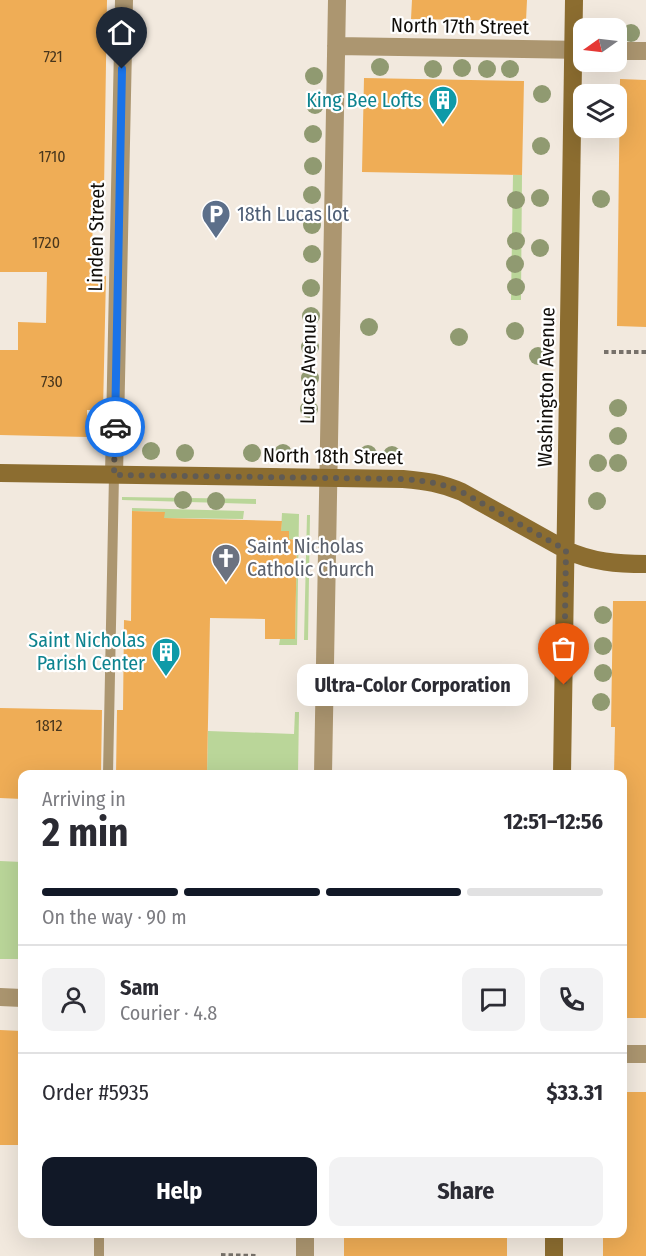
<!DOCTYPE html>
<meta charset="utf-8">
<style>
body{margin:0;font-family:"Fira Sans Condensed",sans-serif;background:#f2f2f3;color:#2b2b33;height:100vh;display:flex;flex-direction:column;font-size:22px;white-space:nowrap}
*{box-sizing:border-box;margin:0}
p{font-size:20px;color:#7c7c81}
.icon{flex:none;width:33px;height:33px;fill:none;stroke:currentColor;stroke-width:2;stroke-linecap:round;stroke-linejoin:round}
.map{position:relative;flex:1;overflow:hidden}
.details{position:absolute;left:18px;top:770px;width:609px;height:468px;display:flex;flex-direction:column;background:#fff;border-radius:12px;box-shadow:0 6px 24px #0002}
.details>*{flex:none}
.needle{width:39px;rotate:256deg}
.buttons{position:absolute;left:573px;top:18px;display:grid;gap:12px}
.buttons a{display:grid;place-items:center;width:54px;height:54px;border-radius:12px;background:#fff;box-shadow:0 6px 24px #0002;font-size:30px}
.pin{position:absolute;display:grid;place-items:center;width:51px;height:51px;color:#fff;margin:-62px -26px;border-radius:50% 50% 50% 0;rotate:-45deg;box-shadow:0 0 6px #0007}
.pin .icon{rotate:45deg}
.courier{position:absolute;display:grid;place-items:center;width:60px;height:60px;margin:-30px;border:4px solid #1a73e8;border-radius:50%;background:#fff;color:#222;box-shadow:0 2px 8px #0007}
.bubble{position:absolute;height:42px;border-radius:12px;background:#fff;box-shadow:0 6px 24px #0002;font-size:20px;font-weight:700;line-height:42px;text-align:center}
.headline em{font-style:normal;font-weight:700}
.headline div{display:flex;flex-direction:column-reverse}
.headline{display:flex;align-items:center;justify-content:space-between;height:102px;padding:0 24px}
h1{font-size:39px;font-weight:700;line-height:45px}
.bar{display:grid;grid-template-columns:repeat(4,1fr);gap:9px 6px;align-content:center;height:72px;padding:0 24px}
.bar i{height:8px;border-radius:4px;background:#e1e1e2}
.bar .on{background:#111827}
.bar p{grid-column:span 4}
.line{display:flex;align-items:center;gap:15px;padding:0 24px;border-top:2px solid #e1e1e2}
.line div{flex:1}
.round{display:grid;place-items:center;flex:none;width:63px;height:63px;border-radius:12px;background:#f2f2f3}
.cta{display:flex;gap:12px;margin-top:auto;padding:12px 24px}
.cta a{flex:1;height:69px;border-radius:12px;background:#111827;color:#fff;font-size:24px;font-weight:700;line-height:69px;text-align:center}
.cta a+a{background:#f2f2f3;color:#2b2b33}
.map>svg:first-child{display:block}
.green{fill:#bad699}
.building{fill:#efad56}
.lines{fill:none;stroke-linecap:round;stroke-linejoin:round}
.path{stroke:#77716a;stroke-width:4;stroke-dasharray:4.5 3;stroke-linecap:butt}
.lane{stroke:#ac9670;stroke-width:10}
.street{stroke:#ac9670;stroke-width:18}
.secondary{stroke:#8c6d30;stroke-width:18}
.tree{fill:#909a71}
.done{stroke:#605b54;stroke-width:6;stroke-dasharray:0 10.8}
.route{stroke:#1a73e8;stroke-width:8}
.labels{text-anchor:middle;dominant-baseline:central;stroke-width:4.5;stroke-linejoin:round;paint-order:stroke}
.number-label{font-size:16px;fill:#48361d}
.street-label{font-size:20px;fill:#110e0a;stroke:#fff}
.culture-label{font-size:20px;fill:#0d838f;stroke:#fff;text-anchor:end}
.service-label{font-size:20px;fill:#4e5e75;stroke:#fff;text-anchor:start}
.worship-label{font-size:20px;fill:#5b616d;stroke:#fff;text-anchor:start}
</style>
<div class="map">
<svg width="646" height="1256" viewBox="0 0 646 1256">
<rect width="100%" height="100%" fill="#f2e9de"/>
<path class="green" d="M513 175H522L521 300H511Z
M122 497 256 499V504L122 500Z
M132 508 244 511 243 519 164 518V512L132 511Z
M282 513 299 514 297 645H279L280 639H295L297 540 289 539 281 531Z
M307 515H310L308 640H304Z
M295 712H299L298 774H207L208 731 294 734Z
M0 861 22 862V959H0Z"/>
<path class="building" d="M0 0H107L104 190H93L92 275 106 276 103 410H87V437L0 435V350H18V322L46 323 47 272H0Z
M412 0H527L526 21 411 19Z
M364 78 524 81 522 175 362 172Z
M620 79 646 80V327L617 326Z
M132 511 165 512 164 518 282 521 281 531H289V539L297 540 295 639H265V619L210 618 207 774H116L117 710H123L124 620 131 621Z
M613 601H646V1018H622V774H614L615 727H611Z
M0 708 102 710 101 774H22V799L0 798Z
M0 1030 22 1031V1145H0Z
M622 1092H646V1256H603V1233H622Z
M344 1233H507V1256H344Z"/>
<g class="lines">
<path class="path" d="M604 352H646
M221 1255 256 1256"/>
<path class="lane" d="M108 774 114 475
M99 1256V1233"/>
<path class="street" d="M336 46 584 50
M616 51H646
M114 475 124 0
M323 774 337 0
M0 997 22 998
M622 1054H646
M305 1256V1233"/>
<path class="secondary" d="M0 473 403 479C426 481 441 483 462 492L566 550C592 562 617 564 646 564
M562 774 574 0
M554 1256V1233"/>
</g>
<g class="tree">
<circle cx="631" cy="33" r="9"/>
<circle cx="380" cy="67" r="9"/>
<circle cx="462" cy="68" r="9"/>
<circle cx="433" cy="69" r="9"/>
<circle cx="487" cy="69" r="9"/>
<circle cx="510" cy="69" r="9"/>
<circle cx="314" cy="76" r="9"/>
<circle cx="542" cy="94" r="9"/>
<circle cx="315" cy="105" r="9"/>
<circle cx="313" cy="134" r="9"/>
<circle cx="541" cy="146" r="9"/>
<circle cx="313" cy="166" r="9"/>
<circle cx="312" cy="195" r="9"/>
<circle cx="540" cy="198" r="9"/>
<circle cx="601" cy="199" r="9"/>
<circle cx="516" cy="200" r="9"/>
<circle cx="312" cy="225" r="9"/>
<circle cx="516" cy="241" r="9"/>
<circle cx="540" cy="248" r="9"/>
<circle cx="312" cy="254" r="9"/>
<circle cx="515" cy="264" r="9"/>
<circle cx="516" cy="287" r="9"/>
<circle cx="311" cy="288" r="9"/>
<circle cx="311" cy="316" r="9"/>
<circle cx="369" cy="327" r="9"/>
<circle cx="515" cy="331" r="9"/>
<circle cx="459" cy="337" r="9"/>
<circle cx="310" cy="347" r="9"/>
<circle cx="538" cy="356" r="9"/>
<circle cx="310" cy="378" r="9"/>
<circle cx="618" cy="408" r="9"/>
<circle cx="309" cy="409" r="9"/>
<circle cx="618" cy="436" r="9"/>
<circle cx="151" cy="451" r="9"/>
<circle cx="185" cy="453" r="9"/>
<circle cx="252" cy="453" r="9"/>
<circle cx="283" cy="453" r="9"/>
<circle cx="368" cy="454" r="9"/>
<circle cx="392" cy="455" r="9"/>
<circle cx="598" cy="463" r="9"/>
<circle cx="618" cy="463" r="9"/>
<circle cx="183" cy="500" r="9"/>
<circle cx="216" cy="501" r="9"/>
<circle cx="597" cy="501" r="9"/>
<circle cx="603" cy="615" r="9"/>
<circle cx="603" cy="646" r="9"/>
<circle cx="603" cy="673" r="9"/>
<circle cx="601" cy="702" r="9"/>
</g>
<g class="lines">
<path class="done" d="M115 427 114 475 404 479C426 481 441 483 462 492L566 550 564 685"/>
<path class="route" d="M115 427 122 69"/>
</g>
<defs>
<g id="building-pin" transform="scale(1.5)"><path d="M0 17L-7.5 6A9.5 9.5 0 1 1 7.5 6Z" fill="#0f9aa8" stroke="#fff"/><path d="M-4-6H4V6H1V3H-1V6H-4ZM-2.5-4.3h1.7v1.8h-1.7ZM.8-4.3h1.7v1.8H.8ZM-2.5-1h1.7V.8h-1.7ZM.8-1h1.7V.8H.8Z" fill="#fff"/></g>
<g id="parking-pin" transform="scale(1.5)"><path d="M0 17L-7.5 6A9.5 9.5 0 1 1 7.5 6Z" fill="#5c6f8a" stroke="#fff"/><path d="M-3.5-5.5H1a3.5 3.5 0 0 1 0 7H-1V5.5H-3.5ZM-1-3.4V-.6H.8a1.4 1.4 0 0 0 0-2.8Z" fill="#fff"/></g>
<g id="church-pin" transform="scale(1.5)"><path d="M0 17L-7.5 6A9.5 9.5 0 1 1 7.5 6Z" fill="#6b7280" stroke="#fff"/><path d="M-1.2-6h2.4v3.5h3.3v2.4h-3.3V6h-2.4V-.1h-3.3v-2.4h3.3Z" fill="#fff"/></g>
</defs>
<g fill-rule="evenodd">
<use href="#building-pin" x="443" y="100"/>
<use href="#parking-pin" x="216" y="214"/>
<use href="#church-pin" x="226" y="558"/>
<use href="#building-pin" x="166" y="652"/>
</g>
<g class="labels">
<g class="number-label">
<text x="53" y="56">721</text>
<text x="52" y="156">1710</text>
<text x="46" y="242">1720</text>
<text x="52" y="381">730</text>
<text x="49" y="725">1812</text>
</g>
<g class="street-label">
<text transform="translate(460 26) rotate(1)">North 17th Street</text>
<text transform="translate(96 237) rotate(-89)">Linden Street</text>
<text transform="translate(308 369) rotate(-89)">Lucas Avenue</text>
<text transform="translate(546 387) rotate(-89)">Washington Avenue</text>
<text transform="translate(333 456) rotate(1)">North 18th Street</text>
</g>
<g class="culture-label">
<text x="422" y="100">King Bee Lofts</text>
<text x="145" y="640">Saint Nicholas<tspan x="145" dy="23">Parish Center</tspan></text>
</g>
<g class="service-label">
<text x="237" y="214">18th Lucas lot</text>
</g>
<g class="worship-label">
<text x="247" y="546">Saint Nicholas<tspan x="247" dy="23">Catholic Church</tspan></text>
</g>
</g>
</svg>
<div class="buttons">
<a><svg class="needle" viewBox="-14 -14 28 28"><path d="M0-13l5 13h-10z" fill="#e53935"/><path d="M0 13l5-13h-10z" fill="#7c7c81"/></svg></a>
<a><svg class="icon" aria-label="layers" viewBox="0 0 24 24"><path d="M12 4l9 5-9 5-9-5zM3 14l9 5 9-5"/></svg></a>
</div>
<div class="pin" style="left:564px;top:685px;background:#ea580c"><svg class="icon" aria-label="bag" viewBox="0 0 24 24"><path d="M5 8h14l-1 12H6zM9 8a3 3 0 0 1 6 0"/></svg></div>
<div class="pin" style="left:122px;top:69px;background:#1f2937"><svg class="icon" aria-label="home" viewBox="0 0 24 24"><path d="M3 11l9-7 9 7M6 9v11h12V9"/></svg></div>
<div class="courier" style="left:115px;top:427px"><svg class="icon" aria-label="car" viewBox="0 0 24 24"><path d="M5 17H2v-5l4-1 3-4h7l3 4 3 1v5h-3M9 17h6M6 11h13"/><circle cx="7" cy="17" r="2"/><circle cx="17" cy="17" r="2"/></svg></div>
<div class="bubble" style="left:297px;top:664px;width:231px">Ultra-Color Corporation</div>
<section class="details">
<div class="headline"><div><h1>2 min</h1><p>Arriving in</p></div><em>12:51–12:56</em></div>
<div class="bar"><i class="on"></i><i class="on"></i><i class="on"></i><i></i><p>On the way · 90 m</p></div>
<div class="line" style="height:108px"><a class="round"><svg class="icon" aria-label="person" viewBox="0 0 24 24"><circle cx="12" cy="8" r="4"/><path d="M4 21q1-7 8-7t8 7"/></svg></a><div><b>Sam</b><p>Courier · 4.8</p></div><a class="round"><svg class="icon" aria-label="chat" viewBox="0 0 24 24"><path d="M4 5h16v11H9l-5 4z"/></svg></a><a class="round"><svg class="icon" aria-label="phone" viewBox="0 0 24 24"><path d="M5 4h4l2 5-3 2q2 4 5 5l2-3 5 2v4C11 20 4 13 5 4z"/></svg></a></div>
<div class="line" style="height:78px"><div>Order #5935</div><b>$33.31</b></div>
<div class="cta"><a>Help</a><a>Share</a></div>
</section>
</div>
